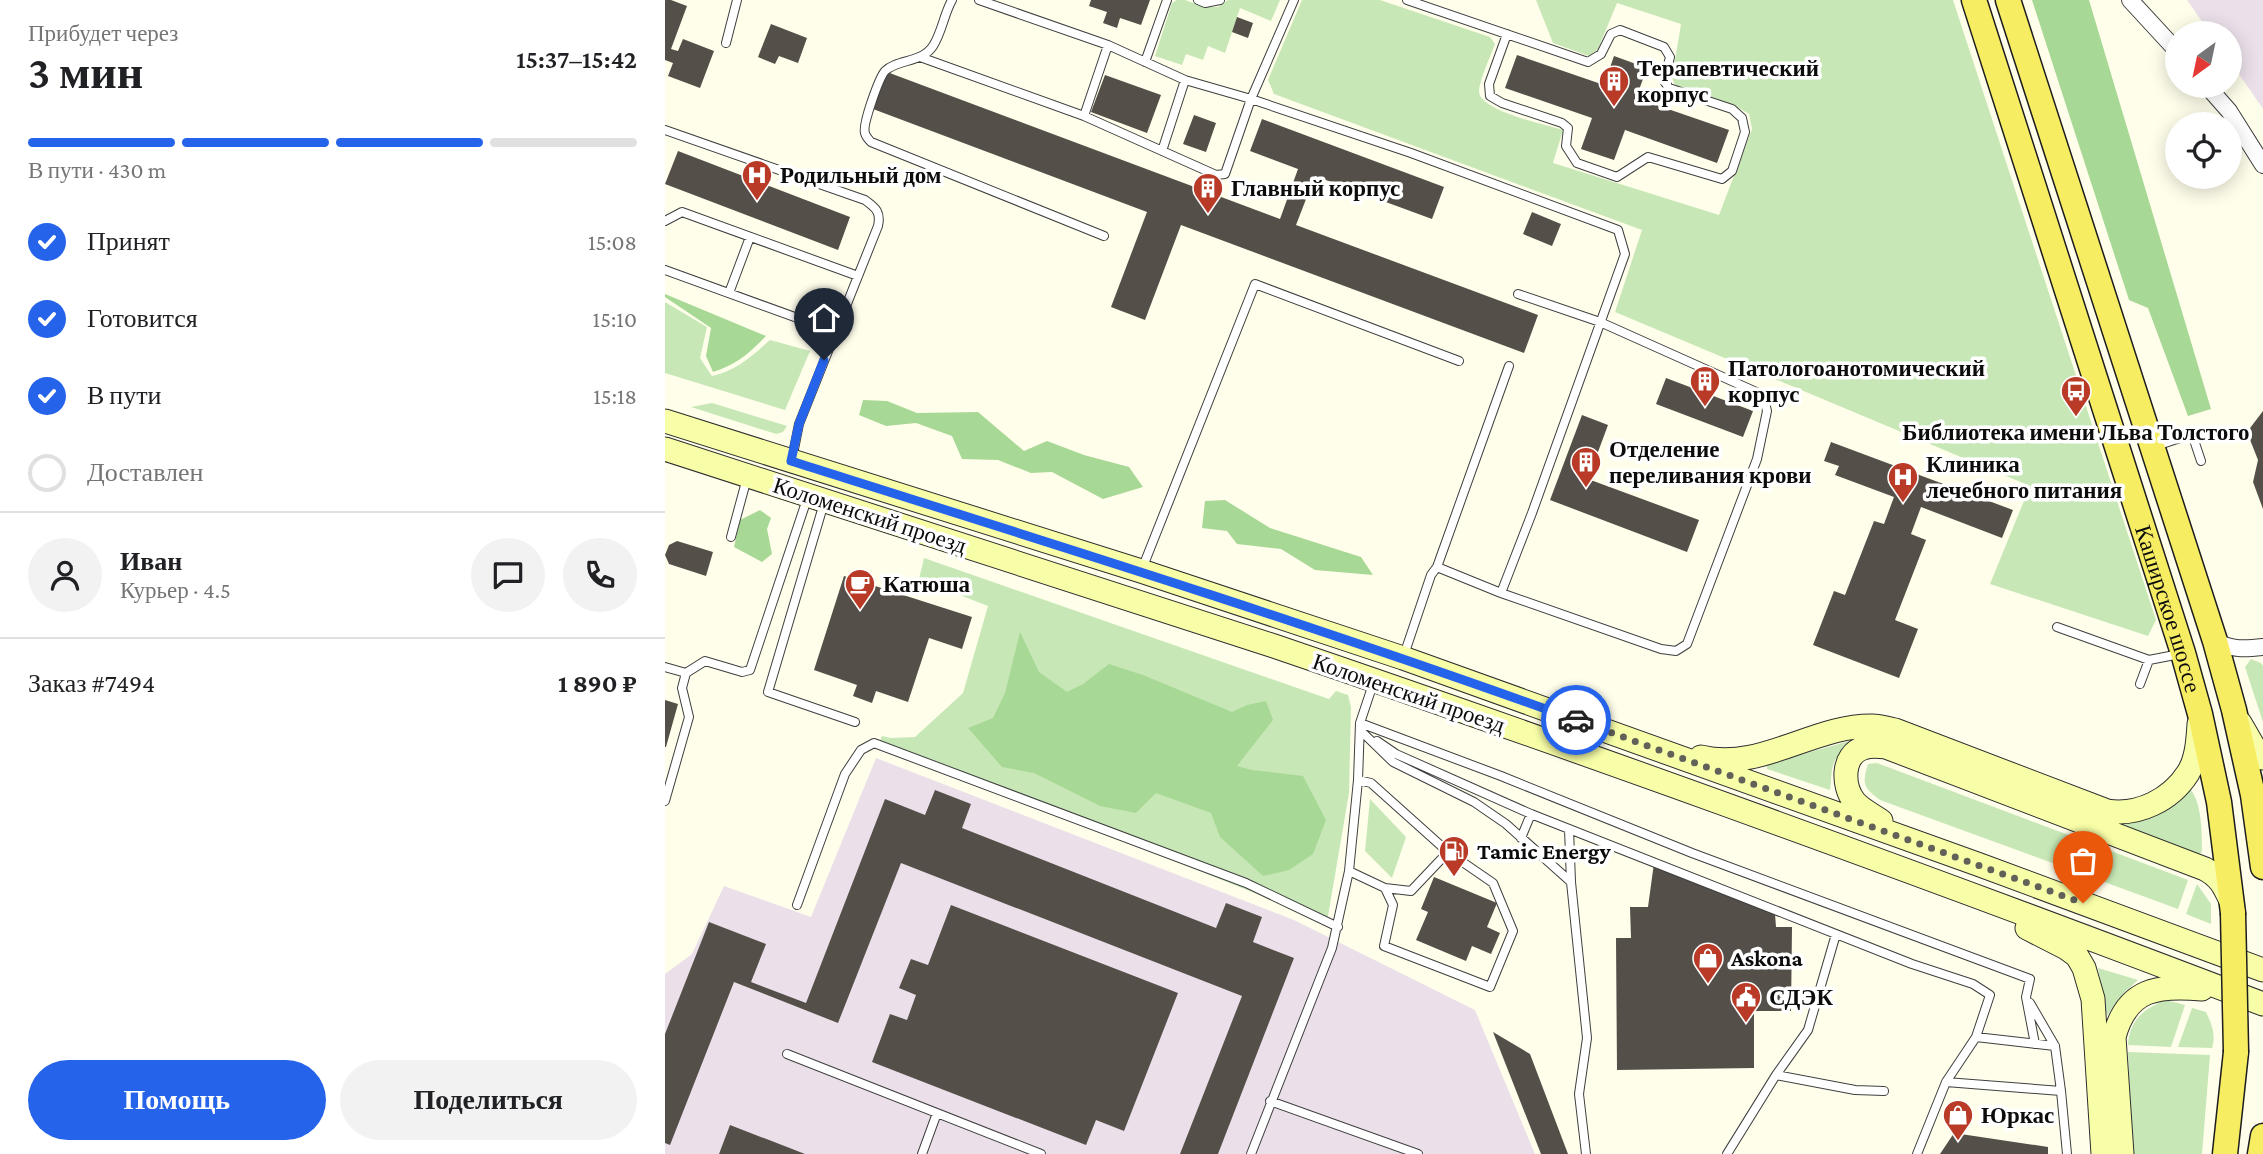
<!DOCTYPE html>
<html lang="ru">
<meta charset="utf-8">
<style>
body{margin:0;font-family:"Crimson Pro",serif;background:#f2f2f2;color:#202124;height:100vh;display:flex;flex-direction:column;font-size:26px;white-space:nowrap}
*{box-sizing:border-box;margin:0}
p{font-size:23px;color:#757577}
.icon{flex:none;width:38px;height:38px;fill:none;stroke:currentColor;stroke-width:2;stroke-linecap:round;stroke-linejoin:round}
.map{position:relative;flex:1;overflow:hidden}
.panel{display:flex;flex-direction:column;background:#fff;width:665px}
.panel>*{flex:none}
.needle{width:46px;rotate:213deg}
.fabs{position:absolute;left:1500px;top:21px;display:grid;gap:14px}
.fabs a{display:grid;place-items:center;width:77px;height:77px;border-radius:50%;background:#fff;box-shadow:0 4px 18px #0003;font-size:35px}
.pin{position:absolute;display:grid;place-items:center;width:60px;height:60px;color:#fff;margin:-72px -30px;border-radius:50% 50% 50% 0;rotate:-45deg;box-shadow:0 0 7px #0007}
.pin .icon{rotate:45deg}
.courier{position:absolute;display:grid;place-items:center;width:70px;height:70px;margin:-35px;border:5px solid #2563eb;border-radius:50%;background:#fff;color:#222;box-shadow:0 2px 9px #0007}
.head em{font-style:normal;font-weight:600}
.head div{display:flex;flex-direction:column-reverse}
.head{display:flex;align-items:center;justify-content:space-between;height:119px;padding:0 28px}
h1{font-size:46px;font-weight:600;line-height:52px}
.bar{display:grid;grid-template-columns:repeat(4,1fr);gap:10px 7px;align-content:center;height:84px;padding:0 28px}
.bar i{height:9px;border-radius:5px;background:#e0e0e0}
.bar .current{background:#2563eb}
.bar p{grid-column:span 4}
.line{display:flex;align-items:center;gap:18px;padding:0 28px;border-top:2px solid #e0e0e0}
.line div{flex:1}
.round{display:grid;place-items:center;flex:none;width:74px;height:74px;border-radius:37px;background:#f2f2f2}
ol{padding:0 28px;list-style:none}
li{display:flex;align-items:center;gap:21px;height:77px}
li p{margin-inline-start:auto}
li .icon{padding:7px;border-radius:50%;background:#2563eb;color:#fff;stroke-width:4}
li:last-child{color:#757577}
li i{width:38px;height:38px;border:4px solid #e0e0e0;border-radius:50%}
.action{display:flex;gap:14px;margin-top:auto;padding:14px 28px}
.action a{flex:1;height:80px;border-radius:42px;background:#2563eb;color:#fff;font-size:28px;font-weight:600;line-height:80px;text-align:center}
.action a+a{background:#f2f2f2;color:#202124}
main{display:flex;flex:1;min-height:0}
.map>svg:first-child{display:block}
.industrial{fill:#ebe0ea}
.green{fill:#c7e8b6}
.forest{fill:#a8d895}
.building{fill:#544f48}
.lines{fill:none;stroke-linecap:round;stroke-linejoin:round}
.service-casing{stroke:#3f3f3f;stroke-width:10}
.minor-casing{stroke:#3f3f3f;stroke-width:18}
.secondary-casing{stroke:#2e2e2e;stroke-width:25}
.primary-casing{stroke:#1d1d1d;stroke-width:27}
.service{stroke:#fff;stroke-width:8}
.minor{stroke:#fff;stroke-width:16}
.secondary{stroke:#f8fea7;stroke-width:23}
.primary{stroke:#f7ed63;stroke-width:24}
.primary-bridge-casing{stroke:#1d1d1d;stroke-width:27;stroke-linecap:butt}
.primary-bridge{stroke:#f7ed63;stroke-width:24}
.done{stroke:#61615a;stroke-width:7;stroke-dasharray:0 12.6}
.route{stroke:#2563eb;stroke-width:9}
.labels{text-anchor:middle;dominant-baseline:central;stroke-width:7;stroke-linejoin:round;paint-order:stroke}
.poi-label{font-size:23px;font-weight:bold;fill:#0c0c0c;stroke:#fff;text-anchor:start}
.street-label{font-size:23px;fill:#0c0c0c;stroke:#fff}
</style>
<main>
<section class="panel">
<div class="head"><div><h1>3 мин</h1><p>Прибудет через</p></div><em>15:37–15:42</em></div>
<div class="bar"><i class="current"></i><i class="current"></i><i class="current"></i><i></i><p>В пути · 430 m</p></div>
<ol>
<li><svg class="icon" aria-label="check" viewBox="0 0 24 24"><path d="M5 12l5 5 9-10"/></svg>Принят<p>15:08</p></li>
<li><svg class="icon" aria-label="check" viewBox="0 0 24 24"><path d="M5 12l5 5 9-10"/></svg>Готовится<p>15:10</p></li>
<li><svg class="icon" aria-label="check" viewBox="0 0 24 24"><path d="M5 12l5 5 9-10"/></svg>В пути<p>15:18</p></li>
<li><i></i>Доставлен</li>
</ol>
<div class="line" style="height:126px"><a class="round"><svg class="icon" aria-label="person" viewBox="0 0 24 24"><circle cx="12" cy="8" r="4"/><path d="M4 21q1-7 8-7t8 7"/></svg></a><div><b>Иван</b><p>Курьер · 4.5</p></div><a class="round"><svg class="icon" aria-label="chat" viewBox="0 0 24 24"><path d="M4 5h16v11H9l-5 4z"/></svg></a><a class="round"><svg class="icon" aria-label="phone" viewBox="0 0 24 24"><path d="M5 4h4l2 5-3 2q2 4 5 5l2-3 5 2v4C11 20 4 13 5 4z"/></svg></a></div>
<div class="line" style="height:91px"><div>Заказ #7494</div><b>1 890 ₽</b></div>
<div class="action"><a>Помощь</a><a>Поделиться</a></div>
</section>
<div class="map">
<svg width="1598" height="1154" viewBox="0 0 1598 1154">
<rect width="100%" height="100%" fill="#fffeeb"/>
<path class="industrial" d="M1522 0H1598V109L1565 61 1564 33H1545Z
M211 758 629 920 810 1010 870 1154H0V974L27 954 59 886 146 917Z"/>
<path class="green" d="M512 0H520L539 7H553L563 0H615L606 21 575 8 560 53 543 46 538 60 521 54 517 65 490 56 507 3Z
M637 0H715L825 37 830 44C826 55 814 81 814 92 816 111 881 125 898 130L888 163 1054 215 1087 129 1084 114 1069 105 1010 85 1007 78 1016 24 952 3 933 49 924 56 888 43 871 0H1288L1491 620 1483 636 1325 584 1365 486 950 312 977 230 609 94 603 80Z
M0 302 42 327 35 358 47 376C71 371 87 356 105 340L145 351 120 410 0 373Z
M47 403 122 426 118 432 111 434 26 407Z
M259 558 664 699 671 691 683 695 686 707 684 793 662 922 214 743 217 736 226 738 250 737 298 693 323 606 254 579Z
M1586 659 1596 663 1598 666V722L1580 667Z
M1188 740C1184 747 1178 750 1172 757 1165 766 1167 779 1165 790L1102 769V764Z
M1212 763 1523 880 1513 909 1215 800C1198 787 1197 784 1203 764Z
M1526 790C1537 805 1537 833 1537 852L1533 855 1454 826C1480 810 1503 816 1526 790Z
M705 799 741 837 727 878 700 851Z
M1532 884 1546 904V924L1521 914Z
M1433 968 1473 980 1461 991 1442 1016Z
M1501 1000 1520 1005 1506 1047 1463 1045C1464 1020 1480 1008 1501 1000Z
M1527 1008 1541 1012C1547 1025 1551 1034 1547 1048L1513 1047Z
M1463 1052 1545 1055 1537 1154H1467Z"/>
<path class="forest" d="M1367 0H1424L1546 409 1523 416 1483 308 1464 300Z
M0 294 101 336C85 353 71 365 48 372L41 356 46 328 0 297Z
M198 400 222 401 252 413 313 412 359 451 382 441 419 455 464 467 478 487 438 499 387 472 366 473 333 460 297 459 287 436 251 423 221 426 194 415Z
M560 500 605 528 696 557 708 575 650 570 616 549 572 544 562 531 537 528 540 501Z
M95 510 106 518 102 529 107 554 97 562 69 547 75 520Z
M355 632 374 672 402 692 418 684 444 664 478 675 567 712 582 705 601 701 608 720 572 766 587 770 638 776 661 820 648 854 624 870 598 876 555 837 546 813 491 793 471 813 435 806 369 773 337 767 303 728 328 718 340 693Z"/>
<path class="building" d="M0 0H6L22 6 6 49 13 51 18 39 49 51 35 88 3 76 8 63 0 60Z
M426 0H485L476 25 455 18 452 28 438 23 442 12 424 6Z
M572 17 588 23 583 38 567 32Z
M106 24 142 38 133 63 114 56 110 64 93 57Z
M852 55 939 85 949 56 982 68 971 98 1064 130 1052 163 960 130 949 160 916 149 927 118 840 88Z
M222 72 615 219 633 169 585 151 597 119 779 187 767 219 650 176 631 225 873 315 859 353 516 225 480 320 446 307 482 212 208 109Z
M440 75 496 95 482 133 426 112Z
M529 115 551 123 541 152 518 144Z
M13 151 185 217 173 250 0 184Z
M867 212 896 224 887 246 858 234Z
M1001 378 1088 411 1078 437 991 404Z
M1598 411V509L1588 482 1593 460 1582 432Z
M917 415 943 425 923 479 1034 520 1022 552 885 500Z
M1166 442 1348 510 1337 538 1256 507 1246 534 1261 540 1230 620 1253 629 1234 678 1148 645 1169 591 1180 595 1209 521 1219 524 1229 497 1170 475 1174 466 1159 461Z
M12 541 48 552 41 576 4 564 0 555 4 545Z
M179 576 307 617 297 649 264 638 243 702 211 691 207 703 188 696 192 685 149 670Z
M0 700 13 704 1 747H0Z
M270 790 306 804 297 828 551 928 561 903 597 917 588 942 629 958 553 1154H515L577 996 236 863 173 1023 69 982 5 1145 0 1143V1034L44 922 101 944 86 982 141 1003 220 799 260 815Z
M989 863 1110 914 1111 927H1127L1126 1011H1089V1068L952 1070 951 938H966L965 907H983Z
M769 877 832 903 822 927 835 933 826 954 807 946 801 961 751 940 763 912 756 909Z
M286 905 513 993 459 1131 431 1120 421 1145 207 1062 225 1014 242 1020 251 995 234 988 246 959 263 965Z
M828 1032 865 1054 903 1154H876Z
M65 1125 140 1154H54Z
M1289 1133 1383 1147V1154H1275Z"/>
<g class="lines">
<g class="service-casing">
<path id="service" d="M287 0C279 14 277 32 268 46 257 63 232 59 220 71 214 78 197 125 200 133 201 137 203 139 206 142L439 236
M314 0 443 45 520 80 586 99 746 153 953 230 960 254 867 513 836 593
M533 0 540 3 555 0
M742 0 923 62 936 54 946 34 955 30 999 47 1005 57 999 81 1004 88 1067 109 1077 118 1080 132 1067 171 1057 179 983 157 952 177 912 163 901 146 903 128 897 123 837 103 825 96 824 84 842 34
M61 43 72 0
M255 57 419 116 551 175 560 174 586 99 629 0
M480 62 502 0
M419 116 443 45
M0 130 200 200C211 208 216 212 213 226L134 424 127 459
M497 151 520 80
M0 221 17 212 193 276
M0 270 171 332
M64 293 85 237
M1491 446 1527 434 1536 461
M159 503 103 692 190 722
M66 537 82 478
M772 567 836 593 996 649 1011 651 1022 644 1092 459 1102 411 1098 395 935 322 853 294
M477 569 590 284 794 361
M1392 627 1484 660 1515 654
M739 655 766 575 772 567 844 366
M0 667 21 673
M1475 684 1484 660
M695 723 836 776 1027 853 1365 979 1361 997 1370 1044
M695 730 728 762 809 802 841 824 906 882
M712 741 731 754 866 814
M0 801 24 717 17 688 21 673 40 661 77 672 85 670 143 496
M904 829 906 882 922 1038 914 1094 921 1154
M856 838 866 814 1247 964 1308 984 1325 995 1311 1037 1281 1082 1252 1154
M684 871 720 888 728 905 719 946 825 987 848 931 828 883 783 852 706 783 693 780
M720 888 746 891 783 852
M132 905 180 774 196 750 209 743 581 883 673 927
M1365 1003 1390 1046 1396 1091 1402 1154
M1311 1037 1390 1046
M122 1054 376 1154
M1111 1075 1143 1030 1171 934
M1281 1082 1396 1091
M605 1101 753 1154
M257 1154 272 1113
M586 1154 667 948 684 871 693 780 695 723 708 684
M1062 1154 1111 1075 1190 1090 1219 1091"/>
</g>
<g class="minor-casing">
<path id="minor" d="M1465 0 1512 51
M1542 86 1564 111 1598 165
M1550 641C1567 650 1580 649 1598 647"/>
</g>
<g class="secondary-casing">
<path id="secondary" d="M0 421 476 571 738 658 1315 865 1598 970
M0 449 609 646C941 759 1270 879 1598 1004
M1575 723 1590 749 1598 758
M1036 757C1095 772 1150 724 1209 726 1216 726 1223 729 1230 730L1442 811C1473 816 1506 800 1523 773 1532 759 1533 740 1534 724
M1216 821C1208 815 1195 809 1189 801 1177 785 1177 755 1198 748 1206 745 1213 746 1221 747L1540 869C1555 877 1559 886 1566 901
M1362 928 1401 948 1412 956 1419 968 1428 999 1438 1154
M1457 1154 1449 1037C1462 988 1493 985 1537 989"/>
</g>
<g class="primary-casing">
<g id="primary">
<path id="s1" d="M1309 0 1518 653 1535 714 1554 802 1568 913"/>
<path d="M1343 0 1550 641 1569 710 1588 795 1598 867"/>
<path d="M1560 1154 1571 1052"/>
<path d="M1595 1154 1598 1136"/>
</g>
</g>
<use href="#service" class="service"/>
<use href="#minor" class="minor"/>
<use href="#secondary" class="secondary"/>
<use href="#primary" class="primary"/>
<g class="primary-bridge-casing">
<path id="primary-bridge" d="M1568 913 1571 1052"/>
</g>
<use href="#primary-bridge" class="primary-bridge"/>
</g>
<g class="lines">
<path class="done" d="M911 720 1418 903"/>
<path class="route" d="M159 360 134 424 126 461C389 544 652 626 911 720"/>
</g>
<defs>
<g id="building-pin" transform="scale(1.575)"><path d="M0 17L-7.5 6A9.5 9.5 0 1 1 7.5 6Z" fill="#b93a26" stroke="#fff"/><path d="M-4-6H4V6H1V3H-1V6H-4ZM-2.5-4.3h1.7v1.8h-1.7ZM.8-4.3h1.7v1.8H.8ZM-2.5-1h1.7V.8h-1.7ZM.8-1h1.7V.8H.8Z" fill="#fff"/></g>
<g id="hospital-pin" transform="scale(1.575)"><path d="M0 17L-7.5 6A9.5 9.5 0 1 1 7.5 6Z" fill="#b93a26" stroke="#fff"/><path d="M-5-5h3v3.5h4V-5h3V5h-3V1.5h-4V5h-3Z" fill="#fff"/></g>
<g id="bus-pin" transform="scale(1.575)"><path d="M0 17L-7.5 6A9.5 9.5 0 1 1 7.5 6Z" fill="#b93a26" stroke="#fff"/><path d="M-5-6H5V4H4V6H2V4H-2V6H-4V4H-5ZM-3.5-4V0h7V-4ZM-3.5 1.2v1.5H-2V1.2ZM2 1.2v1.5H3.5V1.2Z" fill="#fff"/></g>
<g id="cafe-pin" transform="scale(1.575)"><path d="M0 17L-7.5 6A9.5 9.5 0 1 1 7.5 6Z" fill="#b93a26" stroke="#fff"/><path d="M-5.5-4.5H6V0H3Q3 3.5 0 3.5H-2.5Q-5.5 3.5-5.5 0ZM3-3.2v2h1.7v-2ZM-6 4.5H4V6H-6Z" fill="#fff"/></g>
<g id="fuel-pin" transform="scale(1.575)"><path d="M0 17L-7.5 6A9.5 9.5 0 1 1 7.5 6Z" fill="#b93a26" stroke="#fff"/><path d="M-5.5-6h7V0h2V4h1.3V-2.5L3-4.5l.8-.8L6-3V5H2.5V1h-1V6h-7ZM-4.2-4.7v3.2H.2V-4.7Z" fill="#fff"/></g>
<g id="shop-pin" transform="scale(1.575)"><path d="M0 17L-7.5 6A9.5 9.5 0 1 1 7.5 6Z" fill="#b93a26" stroke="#fff"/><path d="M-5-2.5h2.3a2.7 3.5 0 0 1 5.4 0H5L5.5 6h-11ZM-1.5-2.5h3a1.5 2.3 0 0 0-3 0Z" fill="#fff"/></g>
<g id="civic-pin" transform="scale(1.575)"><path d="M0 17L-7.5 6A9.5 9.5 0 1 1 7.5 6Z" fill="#b93a26" stroke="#fff"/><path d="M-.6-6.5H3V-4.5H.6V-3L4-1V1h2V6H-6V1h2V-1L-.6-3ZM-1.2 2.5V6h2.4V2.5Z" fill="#fff"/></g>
</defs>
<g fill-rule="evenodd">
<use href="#building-pin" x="949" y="81"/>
<use href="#hospital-pin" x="92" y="175"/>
<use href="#building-pin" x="543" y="188"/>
<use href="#building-pin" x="1040" y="381"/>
<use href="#bus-pin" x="1411" y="391"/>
<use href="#building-pin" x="921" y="462"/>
<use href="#hospital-pin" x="1238" y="477"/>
<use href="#cafe-pin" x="195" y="584"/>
<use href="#fuel-pin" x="789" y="851"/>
<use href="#shop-pin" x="1043" y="958"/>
<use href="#civic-pin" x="1081" y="997"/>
<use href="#shop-pin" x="1293" y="1115"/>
</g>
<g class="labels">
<g class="poi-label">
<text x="972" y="68">Терапевтический<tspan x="972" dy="26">корпус</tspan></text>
<text x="115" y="175">Родильный дом</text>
<text x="566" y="188">Главный корпус</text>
<text x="1063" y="368">Патологоанотомический<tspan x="1063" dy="26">корпус</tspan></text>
<text x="1411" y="432" text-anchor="middle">Библиотека имени Льва Толстого</text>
<text x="944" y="449">Отделение<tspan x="944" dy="26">переливания крови</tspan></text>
<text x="1261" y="464">Клиника<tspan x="1261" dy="26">лечебного питания</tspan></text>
<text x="218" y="584">Катюша</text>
<text x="812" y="851">Tamic Energy</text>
<text x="1066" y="958">Askona</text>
<text x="1104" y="997">СДЭК</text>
<text x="1316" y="1115">Юркас</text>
</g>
<g class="street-label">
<text transform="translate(205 515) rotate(18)">Коломенский проезд</text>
<text stroke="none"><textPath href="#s1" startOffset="639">Каширское шоссе</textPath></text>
<text transform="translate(744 693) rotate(19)">Коломенский проезд</text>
</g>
</g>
</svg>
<div class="fabs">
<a><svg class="needle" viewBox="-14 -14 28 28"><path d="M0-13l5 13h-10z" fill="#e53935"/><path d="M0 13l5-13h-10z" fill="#757577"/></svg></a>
<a><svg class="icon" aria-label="locate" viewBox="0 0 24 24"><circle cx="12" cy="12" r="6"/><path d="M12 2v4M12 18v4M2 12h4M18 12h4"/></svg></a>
</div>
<div class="pin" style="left:1418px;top:903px;background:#ea580c"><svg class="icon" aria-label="bag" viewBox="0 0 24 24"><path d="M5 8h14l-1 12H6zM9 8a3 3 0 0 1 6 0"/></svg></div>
<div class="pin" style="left:159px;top:360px;background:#1f2937"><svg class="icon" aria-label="home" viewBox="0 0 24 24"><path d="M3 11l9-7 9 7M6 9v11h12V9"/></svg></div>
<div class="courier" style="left:911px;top:720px"><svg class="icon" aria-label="car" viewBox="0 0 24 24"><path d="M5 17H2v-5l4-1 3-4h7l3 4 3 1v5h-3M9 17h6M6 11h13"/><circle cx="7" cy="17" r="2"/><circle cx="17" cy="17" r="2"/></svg></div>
</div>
</main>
